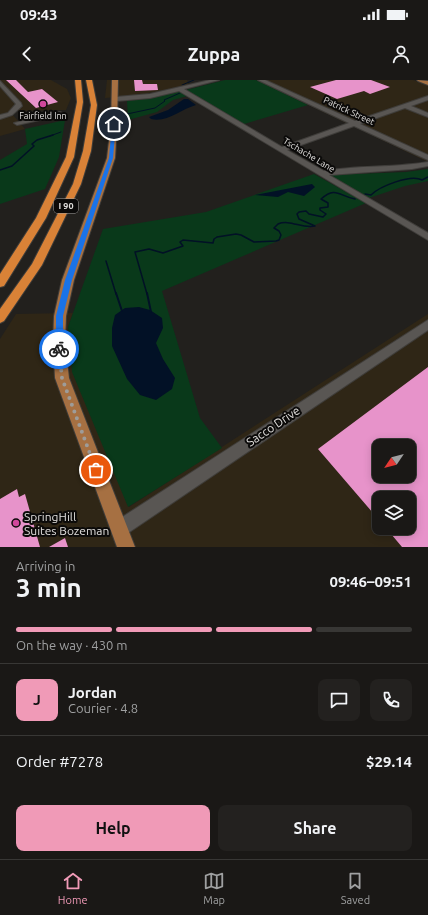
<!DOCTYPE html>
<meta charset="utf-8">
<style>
body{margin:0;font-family:Ubuntu,sans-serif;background:#23211f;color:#f1f3f6;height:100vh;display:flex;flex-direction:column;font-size:15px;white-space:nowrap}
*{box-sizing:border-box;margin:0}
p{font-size:13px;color:#9fa0a1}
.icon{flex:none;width:22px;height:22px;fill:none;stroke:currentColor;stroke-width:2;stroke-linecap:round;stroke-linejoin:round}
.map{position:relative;height:467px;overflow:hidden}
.sheet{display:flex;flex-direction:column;background:#1a1816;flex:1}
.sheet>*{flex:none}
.needle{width:26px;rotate:235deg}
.controls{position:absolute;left:372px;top:359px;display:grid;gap:8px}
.controls a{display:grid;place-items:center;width:44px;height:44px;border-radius:8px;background:#1a1816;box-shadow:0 2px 10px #0003,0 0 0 1px #383735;font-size:20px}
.pin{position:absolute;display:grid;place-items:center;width:34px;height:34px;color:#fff;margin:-17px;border:2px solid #fff;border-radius:50%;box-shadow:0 1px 4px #0007}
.courier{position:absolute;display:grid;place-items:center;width:40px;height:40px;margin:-20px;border:3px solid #1a73e8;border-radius:50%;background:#fff;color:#222;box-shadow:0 1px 5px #0007}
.headline em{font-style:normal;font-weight:700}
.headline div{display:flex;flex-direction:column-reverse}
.headline{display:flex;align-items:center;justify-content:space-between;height:68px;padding:0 16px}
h1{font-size:26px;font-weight:700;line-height:30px}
.bar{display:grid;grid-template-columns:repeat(4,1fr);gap:6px 4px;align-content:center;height:48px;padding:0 16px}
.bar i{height:5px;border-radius:3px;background:#383735}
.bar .selected{background:#f09ab7}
.bar p{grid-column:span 4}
.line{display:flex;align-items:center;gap:10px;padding:0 16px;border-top:1px solid #383735}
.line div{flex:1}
.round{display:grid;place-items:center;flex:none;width:42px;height:42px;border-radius:8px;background:#23211f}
.button{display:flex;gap:8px;margin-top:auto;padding:8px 16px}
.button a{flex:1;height:46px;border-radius:8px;background:#f09ab7;color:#111;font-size:16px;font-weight:700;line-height:46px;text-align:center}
.button a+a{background:#23211f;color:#f1f3f6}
.status{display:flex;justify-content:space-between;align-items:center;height:28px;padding:0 20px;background:#1a1816;direction:ltr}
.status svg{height:11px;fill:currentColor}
header{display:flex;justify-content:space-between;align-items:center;height:52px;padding:0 16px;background:#1a1816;font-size:18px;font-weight:700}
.tab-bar{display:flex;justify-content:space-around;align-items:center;height:56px;border-top:1px solid #383735;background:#1a1816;font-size:11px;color:#9fa0a1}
.tab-bar a{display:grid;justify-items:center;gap:2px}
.tab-bar .selected{color:#f09ab7}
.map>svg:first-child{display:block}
.commercial{fill:#2f2616;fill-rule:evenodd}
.green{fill:#09391a}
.water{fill:#021126}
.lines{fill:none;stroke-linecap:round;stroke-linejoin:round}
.stream-far2{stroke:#021126;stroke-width:1}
.stream-far1{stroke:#021126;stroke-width:1.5}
.stream{stroke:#021126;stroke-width:2}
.building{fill:#e793ca;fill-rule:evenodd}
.minor-casing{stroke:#3f3d3a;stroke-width:2}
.major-casing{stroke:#3f3d3a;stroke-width:2}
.highway-casing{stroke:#3f3d3a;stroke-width:2}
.minor{fill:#595653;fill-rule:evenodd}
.major{fill:#a67042;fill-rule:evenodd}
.highway{fill:#d98237;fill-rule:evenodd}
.route{fill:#1a73e8}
.done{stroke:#9e9c99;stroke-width:4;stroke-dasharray:0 7.2}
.hotel-dot{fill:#d1479c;stroke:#0b0a09;stroke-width:1.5}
.labels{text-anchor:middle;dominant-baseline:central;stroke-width:4;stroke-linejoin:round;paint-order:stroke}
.far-street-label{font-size:9px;fill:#e0dedc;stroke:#0b0a09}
.far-poi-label{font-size:9px;fill:#e0dedc;stroke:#0b0a09}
.shield{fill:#0b0a09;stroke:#a09e9d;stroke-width:1}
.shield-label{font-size:9px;font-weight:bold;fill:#e0dedc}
.near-street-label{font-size:12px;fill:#e0dedc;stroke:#0b0a09}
.near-poi-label{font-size:12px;fill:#e0dedc;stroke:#0b0a09;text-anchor:start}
</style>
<div class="status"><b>09:43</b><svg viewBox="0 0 49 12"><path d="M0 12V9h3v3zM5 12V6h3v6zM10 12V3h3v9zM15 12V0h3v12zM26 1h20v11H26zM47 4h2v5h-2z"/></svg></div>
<header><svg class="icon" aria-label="back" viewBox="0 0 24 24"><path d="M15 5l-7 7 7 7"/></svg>Zuppa<svg class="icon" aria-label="person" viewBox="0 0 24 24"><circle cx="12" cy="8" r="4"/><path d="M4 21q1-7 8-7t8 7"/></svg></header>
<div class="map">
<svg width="428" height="467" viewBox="0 0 428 467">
<rect width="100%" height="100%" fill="#22201d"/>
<path class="commercial" d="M0 0H51L67 9 71 18 66 30 17 31 13 35 25 49 0 56Z
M107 0H187L189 5 139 15 105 18Z
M256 0H413L428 5V82Z
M73 233 68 247 129 427 428 234V467H0V259L16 234ZM379 366H409V396H379ZM379 418H409V448H379Z"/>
<path class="green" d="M225 0H256L308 25 244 44 186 10Z
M179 11 187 16 173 20 157 32 128 40 127 21 153 18Z
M65 40 59 77 45 109 0 124V80L27 64 25 49Z
M428 89V101L405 106 369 118 330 95 406 92Z
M314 94 366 123 162 211 200 338 222 368 128 427 72 292 68 247 103 149 206 132Z"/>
<path class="water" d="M184 19H188L196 25C181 29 167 43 151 39L149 37 168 30Z
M312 104 315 107 304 116 288 112 278 117 255 115Z
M139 227 150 230 162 238 163 248 156 263 163 279 175 298 172 309 156 320 140 315 127 299 112 266V248L115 235 125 228Z"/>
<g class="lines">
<path class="stream-far2" d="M182 5 194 0
M127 34 155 28 165 21 164 20 180 13
M50 56 61 52"/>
<path class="stream-far1" d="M0 90 12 86 34 66 32 64 37 60 53 55
M365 114 371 115C380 106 411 94 422 100L428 97
M106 181 116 214
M147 214 135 172 149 169 163 173 183 166 180 162 183 160 213 163 214 159 217 157 236 154 241 155 254 162 276 161 279 160 281 155 279 151 274 148 278 144C290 139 302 149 315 146L299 139 297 134 299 132 306 131 309 134 323 137 326 134 320 130V128L328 127V123L321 119C336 106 339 116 355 119"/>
<path class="stream" d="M116 213 122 231
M147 213 151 232"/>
</g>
<path class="building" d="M6 0H16L28 12 42 9 58 22 36 28Z
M134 0H142L143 4H157L158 10 135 11Z
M336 0H371L390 7 370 14 364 11 337 19 310 7Z
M428 287V467H402L386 448H409V418H379V440L318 369ZM379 366H409V396H379Z
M17 409 19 417 25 414 40 467H0V419Z
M65 458 68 467H49Z"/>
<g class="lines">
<g class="minor-casing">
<path id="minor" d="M210 0H219L184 9 282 67 349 43 258 0H265L355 41 428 16V20L411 26 428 33V37L405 28 360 44 428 75V80L354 46 287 70 324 91C358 85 394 88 428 82V86L412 89 329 95 428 153V160L179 11 150 18 116 21 113 19 116 17 150 14Z
M0 1 21 23 22 26 12 35 0 39V35L8 33 16 24 0 6Z
M60 32 62 33V35L17 45 14 43Z
M428 240V250L125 455 119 457 113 455 111 449 113 443Z"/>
</g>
<g class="major-casing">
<path id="major" d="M112 0H118L117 44 115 78 74 200 66 236 65 262 69 298 135 467H117L55 298 53 262 54 236 62 200 107 78 111 44Z
M417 0 428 1V5L418 1Z"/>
</g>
<g class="highway-casing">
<path id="highway" d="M75 0H81L83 22 74 77 46 138 4 206 0 207V194L36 138 66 77 77 22Z
M86 0H92L97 25 91 71 81 104 42 185 4 241 0 243V229L32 184 73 104 83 71 91 25Z"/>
</g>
<use href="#minor" class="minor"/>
<use href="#major" class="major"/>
<use href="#highway" class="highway"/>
</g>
<path class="route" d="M114 43 116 44 113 78 72 200 63 236V269L59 272 56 269V236L65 200 109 78 112 44Z"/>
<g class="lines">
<path class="done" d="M59 269 62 298 96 390"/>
</g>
<g class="hotel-dot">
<circle cx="43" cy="24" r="4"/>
<circle cx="16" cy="443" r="4"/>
</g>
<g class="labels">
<g class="far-street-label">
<text transform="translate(349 31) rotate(25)">Patrick Street</text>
<text transform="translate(309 75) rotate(31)">Tschache Lane</text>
</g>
<g class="far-poi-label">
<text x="43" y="36">Fairfield Inn</text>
</g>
<rect class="shield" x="54" y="119" width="24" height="14" rx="3"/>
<g class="shield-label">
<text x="66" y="126">I 90</text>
</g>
<g class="near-street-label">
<text transform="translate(273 346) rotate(-34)">Sacco Drive</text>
</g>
<g class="near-poi-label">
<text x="24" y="436">SpringHill<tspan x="24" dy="14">Suites Bozeman</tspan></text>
</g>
</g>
</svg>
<div class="controls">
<a><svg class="needle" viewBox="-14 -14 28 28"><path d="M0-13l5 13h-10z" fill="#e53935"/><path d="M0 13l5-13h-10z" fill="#9fa0a1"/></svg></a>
<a><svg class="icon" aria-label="layers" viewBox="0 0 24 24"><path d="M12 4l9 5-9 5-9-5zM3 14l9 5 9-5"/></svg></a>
</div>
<div class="pin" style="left:96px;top:390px;background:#ea580c"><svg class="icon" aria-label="bag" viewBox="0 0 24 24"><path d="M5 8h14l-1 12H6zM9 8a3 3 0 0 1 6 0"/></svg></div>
<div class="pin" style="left:114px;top:44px;background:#1f2937"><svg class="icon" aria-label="home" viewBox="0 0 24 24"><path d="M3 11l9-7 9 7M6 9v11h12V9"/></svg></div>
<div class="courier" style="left:59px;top:269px"><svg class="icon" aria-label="bike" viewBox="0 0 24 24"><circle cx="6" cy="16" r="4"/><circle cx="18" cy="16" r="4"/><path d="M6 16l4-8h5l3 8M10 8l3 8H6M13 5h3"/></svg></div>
</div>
<section class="sheet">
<div class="headline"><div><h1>3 min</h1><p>Arriving in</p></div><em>09:46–09:51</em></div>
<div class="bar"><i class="selected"></i><i class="selected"></i><i class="selected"></i><i></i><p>On the way · 430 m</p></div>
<div class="line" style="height:72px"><b class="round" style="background:#f09ab7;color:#111">J</b><div><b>Jordan</b><p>Courier · 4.8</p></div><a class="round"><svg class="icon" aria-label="chat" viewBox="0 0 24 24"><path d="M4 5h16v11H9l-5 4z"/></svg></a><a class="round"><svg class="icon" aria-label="phone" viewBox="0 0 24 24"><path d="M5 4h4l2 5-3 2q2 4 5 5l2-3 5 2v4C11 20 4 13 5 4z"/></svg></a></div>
<div class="line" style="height:52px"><div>Order #7278</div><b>$29.14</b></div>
<div class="button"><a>Help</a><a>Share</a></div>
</section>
<nav class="tab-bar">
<a class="selected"><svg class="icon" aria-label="home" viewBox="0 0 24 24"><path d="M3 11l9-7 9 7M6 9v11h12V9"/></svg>Home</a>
<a><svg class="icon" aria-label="map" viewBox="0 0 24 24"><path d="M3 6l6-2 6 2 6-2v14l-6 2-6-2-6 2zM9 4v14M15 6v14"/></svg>Map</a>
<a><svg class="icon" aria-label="saved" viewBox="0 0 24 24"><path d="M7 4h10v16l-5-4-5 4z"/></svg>Saved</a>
</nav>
